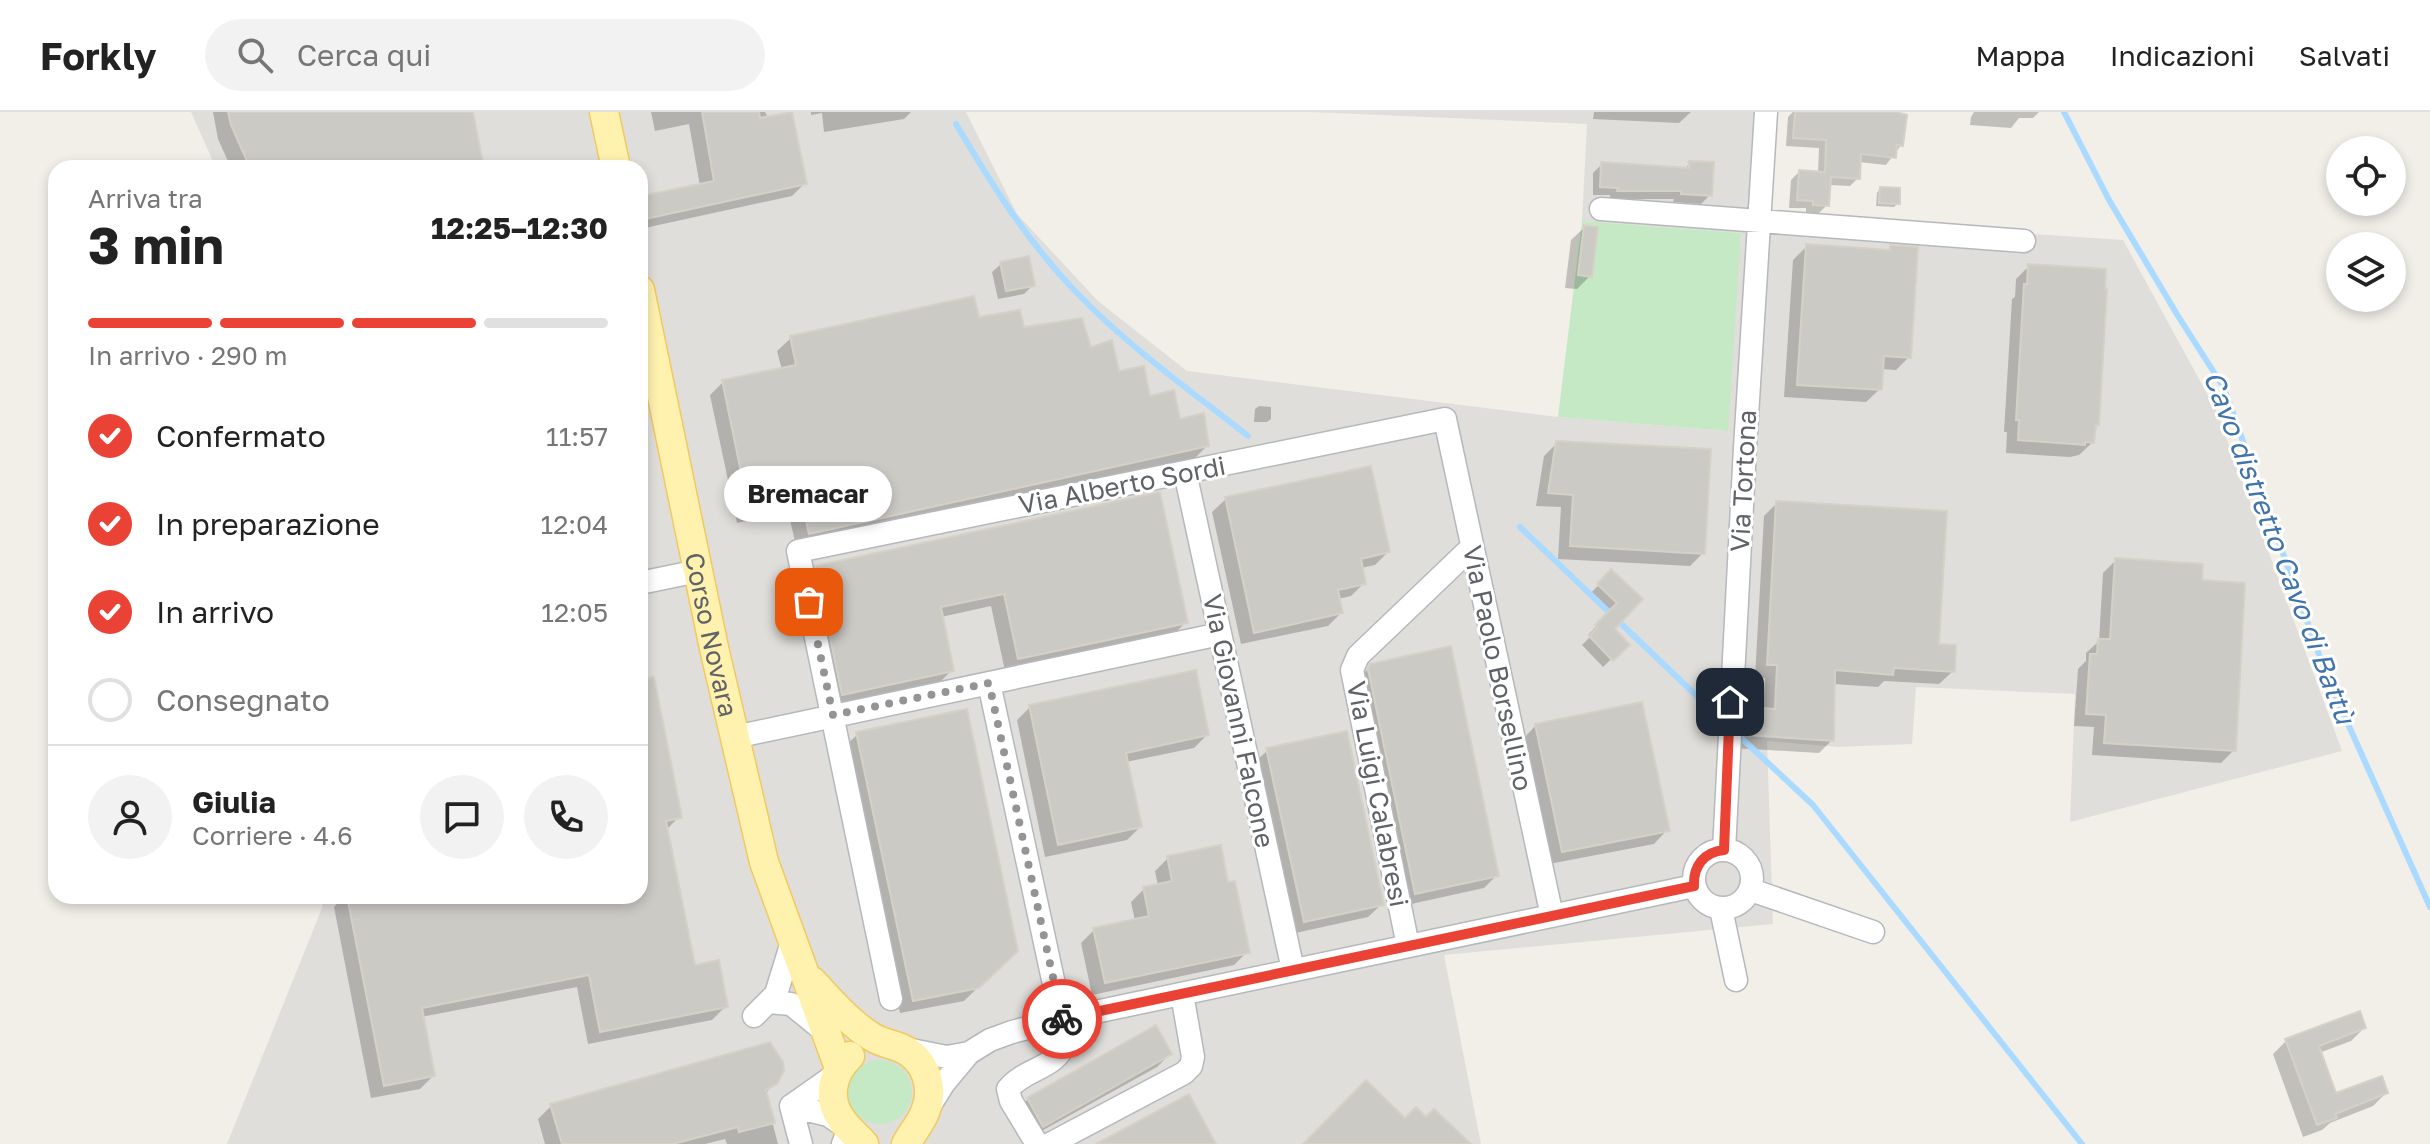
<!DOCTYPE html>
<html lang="it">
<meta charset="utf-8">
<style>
body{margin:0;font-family:"Golos Text",sans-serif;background:#f2f2f2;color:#222;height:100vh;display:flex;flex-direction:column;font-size:30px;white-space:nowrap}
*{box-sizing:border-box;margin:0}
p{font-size:26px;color:#767676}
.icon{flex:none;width:44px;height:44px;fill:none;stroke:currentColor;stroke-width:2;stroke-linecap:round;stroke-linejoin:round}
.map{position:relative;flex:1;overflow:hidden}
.drawer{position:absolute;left:48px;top:48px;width:600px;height:744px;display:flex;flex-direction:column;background:#fff;border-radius:24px;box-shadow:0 4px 12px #0003}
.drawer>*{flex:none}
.buttons{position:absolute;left:2326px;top:24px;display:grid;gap:16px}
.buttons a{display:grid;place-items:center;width:80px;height:80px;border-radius:50%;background:#fff;box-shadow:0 4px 12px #0003;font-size:40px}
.pin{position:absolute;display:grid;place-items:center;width:68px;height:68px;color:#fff;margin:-34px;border-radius:16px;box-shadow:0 4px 12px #0006}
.courier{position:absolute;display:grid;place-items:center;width:80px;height:80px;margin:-40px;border:6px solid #ea4335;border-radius:50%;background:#fff;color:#222;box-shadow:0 2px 10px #0007}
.bubble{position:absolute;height:56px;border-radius:28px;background:#fff;box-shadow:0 4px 12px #0003;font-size:26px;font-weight:700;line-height:56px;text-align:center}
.overview em{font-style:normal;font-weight:700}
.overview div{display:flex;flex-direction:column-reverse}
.overview{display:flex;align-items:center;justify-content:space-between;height:136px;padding:0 40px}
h1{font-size:52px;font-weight:700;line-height:60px}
.bar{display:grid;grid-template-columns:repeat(4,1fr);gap:12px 8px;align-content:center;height:96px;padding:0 40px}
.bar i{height:10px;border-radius:6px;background:#e0e0e0}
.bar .active{background:#ea4335}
.bar p{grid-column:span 4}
.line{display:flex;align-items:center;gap:20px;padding:0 40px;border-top:2px solid #e0e0e0}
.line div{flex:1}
.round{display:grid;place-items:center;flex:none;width:84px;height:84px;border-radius:42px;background:#f2f2f2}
ol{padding:0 40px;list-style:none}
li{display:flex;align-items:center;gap:24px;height:88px}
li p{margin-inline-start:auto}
li .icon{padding:8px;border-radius:50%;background:#ea4335;color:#fff;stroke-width:4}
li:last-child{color:#767676}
li i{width:44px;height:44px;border:4px solid #e0e0e0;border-radius:50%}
header{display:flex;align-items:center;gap:48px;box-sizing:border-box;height:112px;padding:0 40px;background:#fff;border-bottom:2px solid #e0e0e0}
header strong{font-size:38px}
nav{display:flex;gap:44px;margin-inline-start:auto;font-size:28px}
.search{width:560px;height:72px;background:#f2f2f2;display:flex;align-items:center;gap:20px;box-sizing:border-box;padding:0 28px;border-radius:44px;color:#767676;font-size:30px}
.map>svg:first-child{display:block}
.industrial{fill:#e0deda}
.green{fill:#c5e8c5}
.shadow{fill:#0003}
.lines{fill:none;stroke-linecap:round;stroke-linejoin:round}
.stream{stroke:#aadaff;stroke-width:6}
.building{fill:#cccac5;stroke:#d6d1c6;stroke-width:2}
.minor-casing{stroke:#b5b8bc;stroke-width:25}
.major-casing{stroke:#f2c960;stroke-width:31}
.minor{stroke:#fff;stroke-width:22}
.major{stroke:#fff2af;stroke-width:28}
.done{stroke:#929495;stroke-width:8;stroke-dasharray:0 14.4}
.route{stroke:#ea4335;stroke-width:10}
.labels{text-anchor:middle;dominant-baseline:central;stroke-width:6;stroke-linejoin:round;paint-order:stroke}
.street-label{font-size:26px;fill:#5f6368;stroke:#fff}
.water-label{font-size:28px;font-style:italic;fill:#4174aa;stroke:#fff}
</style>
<header>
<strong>Forkly</strong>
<div class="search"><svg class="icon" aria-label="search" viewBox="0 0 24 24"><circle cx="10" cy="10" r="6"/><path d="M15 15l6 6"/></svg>Cerca qui</div>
<nav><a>Mappa</a><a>Indicazioni</a><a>Salvati</a></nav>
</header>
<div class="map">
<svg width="2430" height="1032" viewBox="0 0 2430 1032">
<rect width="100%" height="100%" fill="#f1efe8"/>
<path class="industrial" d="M191 0H966L1017 102 1098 189 1187 259 1558 305 1727 319 1741 121 1582 109 1587 12 1311 0H1755L1749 103 2123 128 2216 298 2342 639 2070 710 2075 582 1916 575 1912 632 1838 635 1767 629 1773 812 1444 843 1481 1032H227L322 796 323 784H640V56H216Z"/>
<path class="green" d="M1582 109 1741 121 1728 319 1558 305Z
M848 980a32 32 0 1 1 64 0a32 32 0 1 1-64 0Z"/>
<path class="shadow" d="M213 0H471L482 56H231L218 27Z
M651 0H765L805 71 792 84 640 117 642 86 700 74 689 12 655 19Z
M811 0H911L904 7 824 20 822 1 811 3Z
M1594 0H1691L1679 11 1593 7Z
M1793 0H1894L1901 33 1886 53 1859 50 1858 66 1850 74 1829 73 1827 93 1819 101H1806V96H1789L1791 68 1799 60 1818 62 1819 36 1786 34 1788 5Z
M1974 0H2039L2033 6H2019L2011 16 1970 13 1971 5Z
M1690 51 1710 83 1701 92 1673 90 1674 87H1610V83H1593V61L1602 52 1684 58Z
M1880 77 1898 91 1894 95 1876 94 1877 81Z
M1585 115 1590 164 1577 177 1565 176 1571 128Z
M1807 134 1886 140 1891 135 1909 245 1896 258 1881 257 1880 277 1866 290 1784 285 1793 148Z
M1001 152 1033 173 1024 182 998 187 992 160Z
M2029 154 2097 312 2093 316V330L2079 343 2070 345 2006 341 2007 320H2004L2012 187 2015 185 2016 167Z
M978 207 1023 217 1090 237 1207 334 1194 347 796 434 788 399 737 411 710 283 723 270 782 258 777 239 791 226Z
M1259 294 1271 295V307L1267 310H1254L1255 297Z
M1557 331 1703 441 1690 454 1558 447 1561 395 1536 394 1544 344Z
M1158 383 1185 511 1172 524 1005 559 991 494 941 505 952 558 939 571 829 595 803 469 816 456Z
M1226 387 1388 440 1375 453 1361 456 1364 471 1351 484 1338 487 1341 501 1328 514 1241 532 1212 400Z
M1777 391 1937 534 1953 559 1939 572 1884 569 1878 575 1833 572 1832 628 1819 641 1734 636 1735 611 1749 597 1763 598 1765 566 1755 565 1764 404Z
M2116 448 2200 470 2234 638 2221 651 2092 643 2094 615 2074 614 2078 557 2086 549V541L2099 529 2103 461Z
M1612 459 1640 487 1612 517 1627 532 1603 555 1582 533 1590 525 1588 523 1610 500 1590 482Z
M1371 554 1497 763 1484 776 1402 794 1357 568Z
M640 570 679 705 666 718 693 855 725 895 712 908 588 932 577 875 421 905 433 964 420 977 371 986 334 795 344 784H640Z
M1030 595 1207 623 1194 636 1126 650 1140 715 1127 728 1045 745 1017 608Z
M1536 613 1667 718 1654 732 1549 752 1523 627Z
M858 622 1002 852 964 889 900 901 844 635Z
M1268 638 1382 792 1368 805 1291 822 1254 651Z
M1168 746 1227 772 1247 840 1234 853 1092 883 1081 831 1094 818 1135 809 1131 790 1144 777 1158 774 1155 759Z
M2364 916 2351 929 2319 941 2335 984 2386 981 2373 994 2330 1011 2322 1018 2303 1025 2273 942 2286 929Z
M1170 942 1157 955 1029 1026 1015 1000 1028 987Z
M775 971 765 982 778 1032H727L725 1027 705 1032H545L538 1007 551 994Z"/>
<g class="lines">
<path class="stream" d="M2064 0 2109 88 2178 204 2224 276 2327 565 2430 795
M956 12C992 73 1028 131 1078 182 1129 235 1191 279 1248 324
M1520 415 1726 612
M1737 622 1813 693 2082 1032"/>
</g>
<path class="building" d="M228 0H473L484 56H250L231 13Z
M702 0H759L760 6 792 0 807 72 645 107 641 84 714 69Z
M1795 0H1896L1907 3 1903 34 1897 33 1896 46 1861 42 1860 67 1831 65 1829 94 1813 93V89L1797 88 1799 58 1825 60 1826 28 1793 26Z
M1689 49 1714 50 1712 84 1681 82V79H1617L1618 76 1600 75 1601 50 1689 56Z
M1880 75 1900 76V92L1879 91Z
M1584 113 1598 115 1592 165 1578 163Z
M1806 132 1890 138V133L1918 135 1911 246 1884 244 1882 278 1797 273Z
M1029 144 1035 174 1006 179 1000 150Z
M2028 152 2106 157 2105 177H2107L2099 313H2096L2094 331 2085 330V333L2018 328 2019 308H2016L2024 172H2027Z
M974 184 979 205 1020 198 1024 215 1082 206 1091 235 1112 228 1119 259 1144 254 1150 284 1174 278 1180 307 1204 301 1209 334 809 422 801 387 749 399 722 268 796 253 790 224Z
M1556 329 1711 337 1705 442 1570 434 1573 383 1548 381Z
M1371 354 1390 440 1361 447 1366 472 1338 478 1343 501 1254 521 1225 385Z
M1160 380 1188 511 1018 547 1004 482 941 495 954 559 842 583 815 454Z
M1776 389 1947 399 1939 532 1956 533 1955 560 1894 556 1893 563 1835 558 1834 629 1746 623 1748 595 1775 597 1777 553H1767Z
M2115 446 2203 452 2202 468 2245 471 2236 639 2104 631 2106 603 2086 602 2090 542H2097L2098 527H2110Z
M1611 457 1643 487 1615 517 1630 533 1613 549 1589 524 1597 516 1595 513 1617 491 1597 472Z
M1451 534 1499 764 1415 782 1368 557 1370 552Z
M1196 558 1209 623 1126 641 1142 715 1058 733 1029 593Z
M654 565 682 706 666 709 695 853 719 848 728 895 600 920 589 863 422 896 435 964 384 974 347 784H640V568Z
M1642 590 1670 719 1562 740 1535 612Z
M967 597 1018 839 979 876 913 889 856 620Z
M1347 619 1384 793 1304 810 1266 636Z
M1221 733 1228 770 1235 769 1250 841 1105 871 1093 816 1149 804 1143 775 1172 769 1167 744Z
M2360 899 2366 916 2319 934 2336 981 2382 964 2388 981 2335 1002 2337 1006 2317 1013 2285 927Z
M1156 913 1172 942 1043 1015 1027 986Z
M770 930 783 950 784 959 777 972 766 978 775 1011 739 1020 738 1015 673 1032H562L550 992Z
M1366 968 1405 1006 1416 995 1426 1005 1434 997 1471 1032H1303Z
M1189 982 1216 1032H1096Z"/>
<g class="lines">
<g class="minor-casing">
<path id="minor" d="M1601 97 2024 129
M1185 360 1293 858
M640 471 698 459
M989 571 1066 928C1057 958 1026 955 1008 977L1011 989 1037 1032
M735 625 1220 522
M1694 767a29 29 0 1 1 58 0a29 29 0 1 1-58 0Z
M1724 738 1745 336 1766 0
M1751 778 1873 820
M1721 797 1736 868
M1408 834 1352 558 1358 544 1472 435
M891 887 798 439 1445 307 1552 804
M768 890 791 892 823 918
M754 904 776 882 792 830
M901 936 947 945 969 941 990 928 1012 920 1062 907 1694 774
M791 994 828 1003 849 1017 843 1032
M791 994 835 963
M791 994 801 1032
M927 998 944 971 969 941
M1050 1032 1184 961 1191 954 1193 945 1182 882"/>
</g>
<g class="major-casing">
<g id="major">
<path d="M604 0 616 56"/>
<path id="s1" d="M640 178 714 536 764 750 839 956"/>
<path d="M812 869C831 889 848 910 872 925 882 931 891 932 901 936 926 947 935 976 925 1000 921 1011 912 1021 906 1032"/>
<path d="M850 944C832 961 826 987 842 1008 848 1017 857 1024 864 1032"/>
</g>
</g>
<use href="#minor" class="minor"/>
<use href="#major" class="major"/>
</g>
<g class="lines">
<path class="done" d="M809 490 833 603 989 571 1062 907"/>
<path class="route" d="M1062 907 1694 774C1693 754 1704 740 1724 738L1730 590"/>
</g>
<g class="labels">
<g class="street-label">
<text transform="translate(1743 369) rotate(-87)">Via Tortona</text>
<text transform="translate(1122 373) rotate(-11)">Via Alberto Sordi</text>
<text stroke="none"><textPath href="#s1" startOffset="352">Corso Novara</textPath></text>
<text transform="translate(1498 556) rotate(78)">Via Paolo Borsellino</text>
<text transform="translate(1239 609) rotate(78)">Via Giovanni Falcone</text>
<text transform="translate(1378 682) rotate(79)">Via Luigi Calabresi</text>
</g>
<g class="water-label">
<text transform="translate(2280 435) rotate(69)">Cavo distretto Cavo di Battù</text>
</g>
</g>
</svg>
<div class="buttons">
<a><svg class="icon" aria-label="locate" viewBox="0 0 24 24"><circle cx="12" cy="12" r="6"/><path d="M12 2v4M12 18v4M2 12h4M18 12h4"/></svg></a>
<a><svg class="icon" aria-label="layers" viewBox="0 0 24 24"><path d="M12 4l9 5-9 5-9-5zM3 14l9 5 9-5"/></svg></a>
</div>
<div class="pin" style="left:809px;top:490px;background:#ea580c"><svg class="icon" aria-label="bag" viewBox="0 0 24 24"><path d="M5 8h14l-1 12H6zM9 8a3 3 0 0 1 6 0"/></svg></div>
<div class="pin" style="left:1730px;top:590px;background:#1f2937"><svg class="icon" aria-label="home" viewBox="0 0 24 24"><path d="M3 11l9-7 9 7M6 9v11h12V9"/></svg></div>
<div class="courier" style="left:1062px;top:907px"><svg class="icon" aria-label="bike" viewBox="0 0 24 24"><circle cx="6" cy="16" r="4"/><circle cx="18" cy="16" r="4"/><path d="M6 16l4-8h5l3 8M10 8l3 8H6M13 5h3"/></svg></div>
<div class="bubble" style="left:724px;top:354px;width:168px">Bremacar</div>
<section class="drawer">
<div class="overview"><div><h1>3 min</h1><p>Arriva tra</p></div><em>12:25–12:30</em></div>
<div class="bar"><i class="active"></i><i class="active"></i><i class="active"></i><i></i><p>In arrivo · 290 m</p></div>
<ol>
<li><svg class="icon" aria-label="check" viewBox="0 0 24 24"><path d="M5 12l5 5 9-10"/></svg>Confermato<p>11:57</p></li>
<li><svg class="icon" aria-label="check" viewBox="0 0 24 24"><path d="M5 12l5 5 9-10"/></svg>In preparazione<p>12:04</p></li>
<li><svg class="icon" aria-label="check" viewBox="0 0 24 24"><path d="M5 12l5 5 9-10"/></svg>In arrivo<p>12:05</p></li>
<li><i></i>Consegnato</li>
</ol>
<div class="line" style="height:144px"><a class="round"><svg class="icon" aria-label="person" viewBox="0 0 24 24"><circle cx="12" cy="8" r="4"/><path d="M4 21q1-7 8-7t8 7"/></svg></a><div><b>Giulia</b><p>Corriere · 4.6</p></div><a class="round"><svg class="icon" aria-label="chat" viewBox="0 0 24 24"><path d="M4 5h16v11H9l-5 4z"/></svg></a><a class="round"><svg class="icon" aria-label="phone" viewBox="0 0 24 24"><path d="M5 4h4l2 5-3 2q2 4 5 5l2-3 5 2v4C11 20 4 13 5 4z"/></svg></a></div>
</section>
</div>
